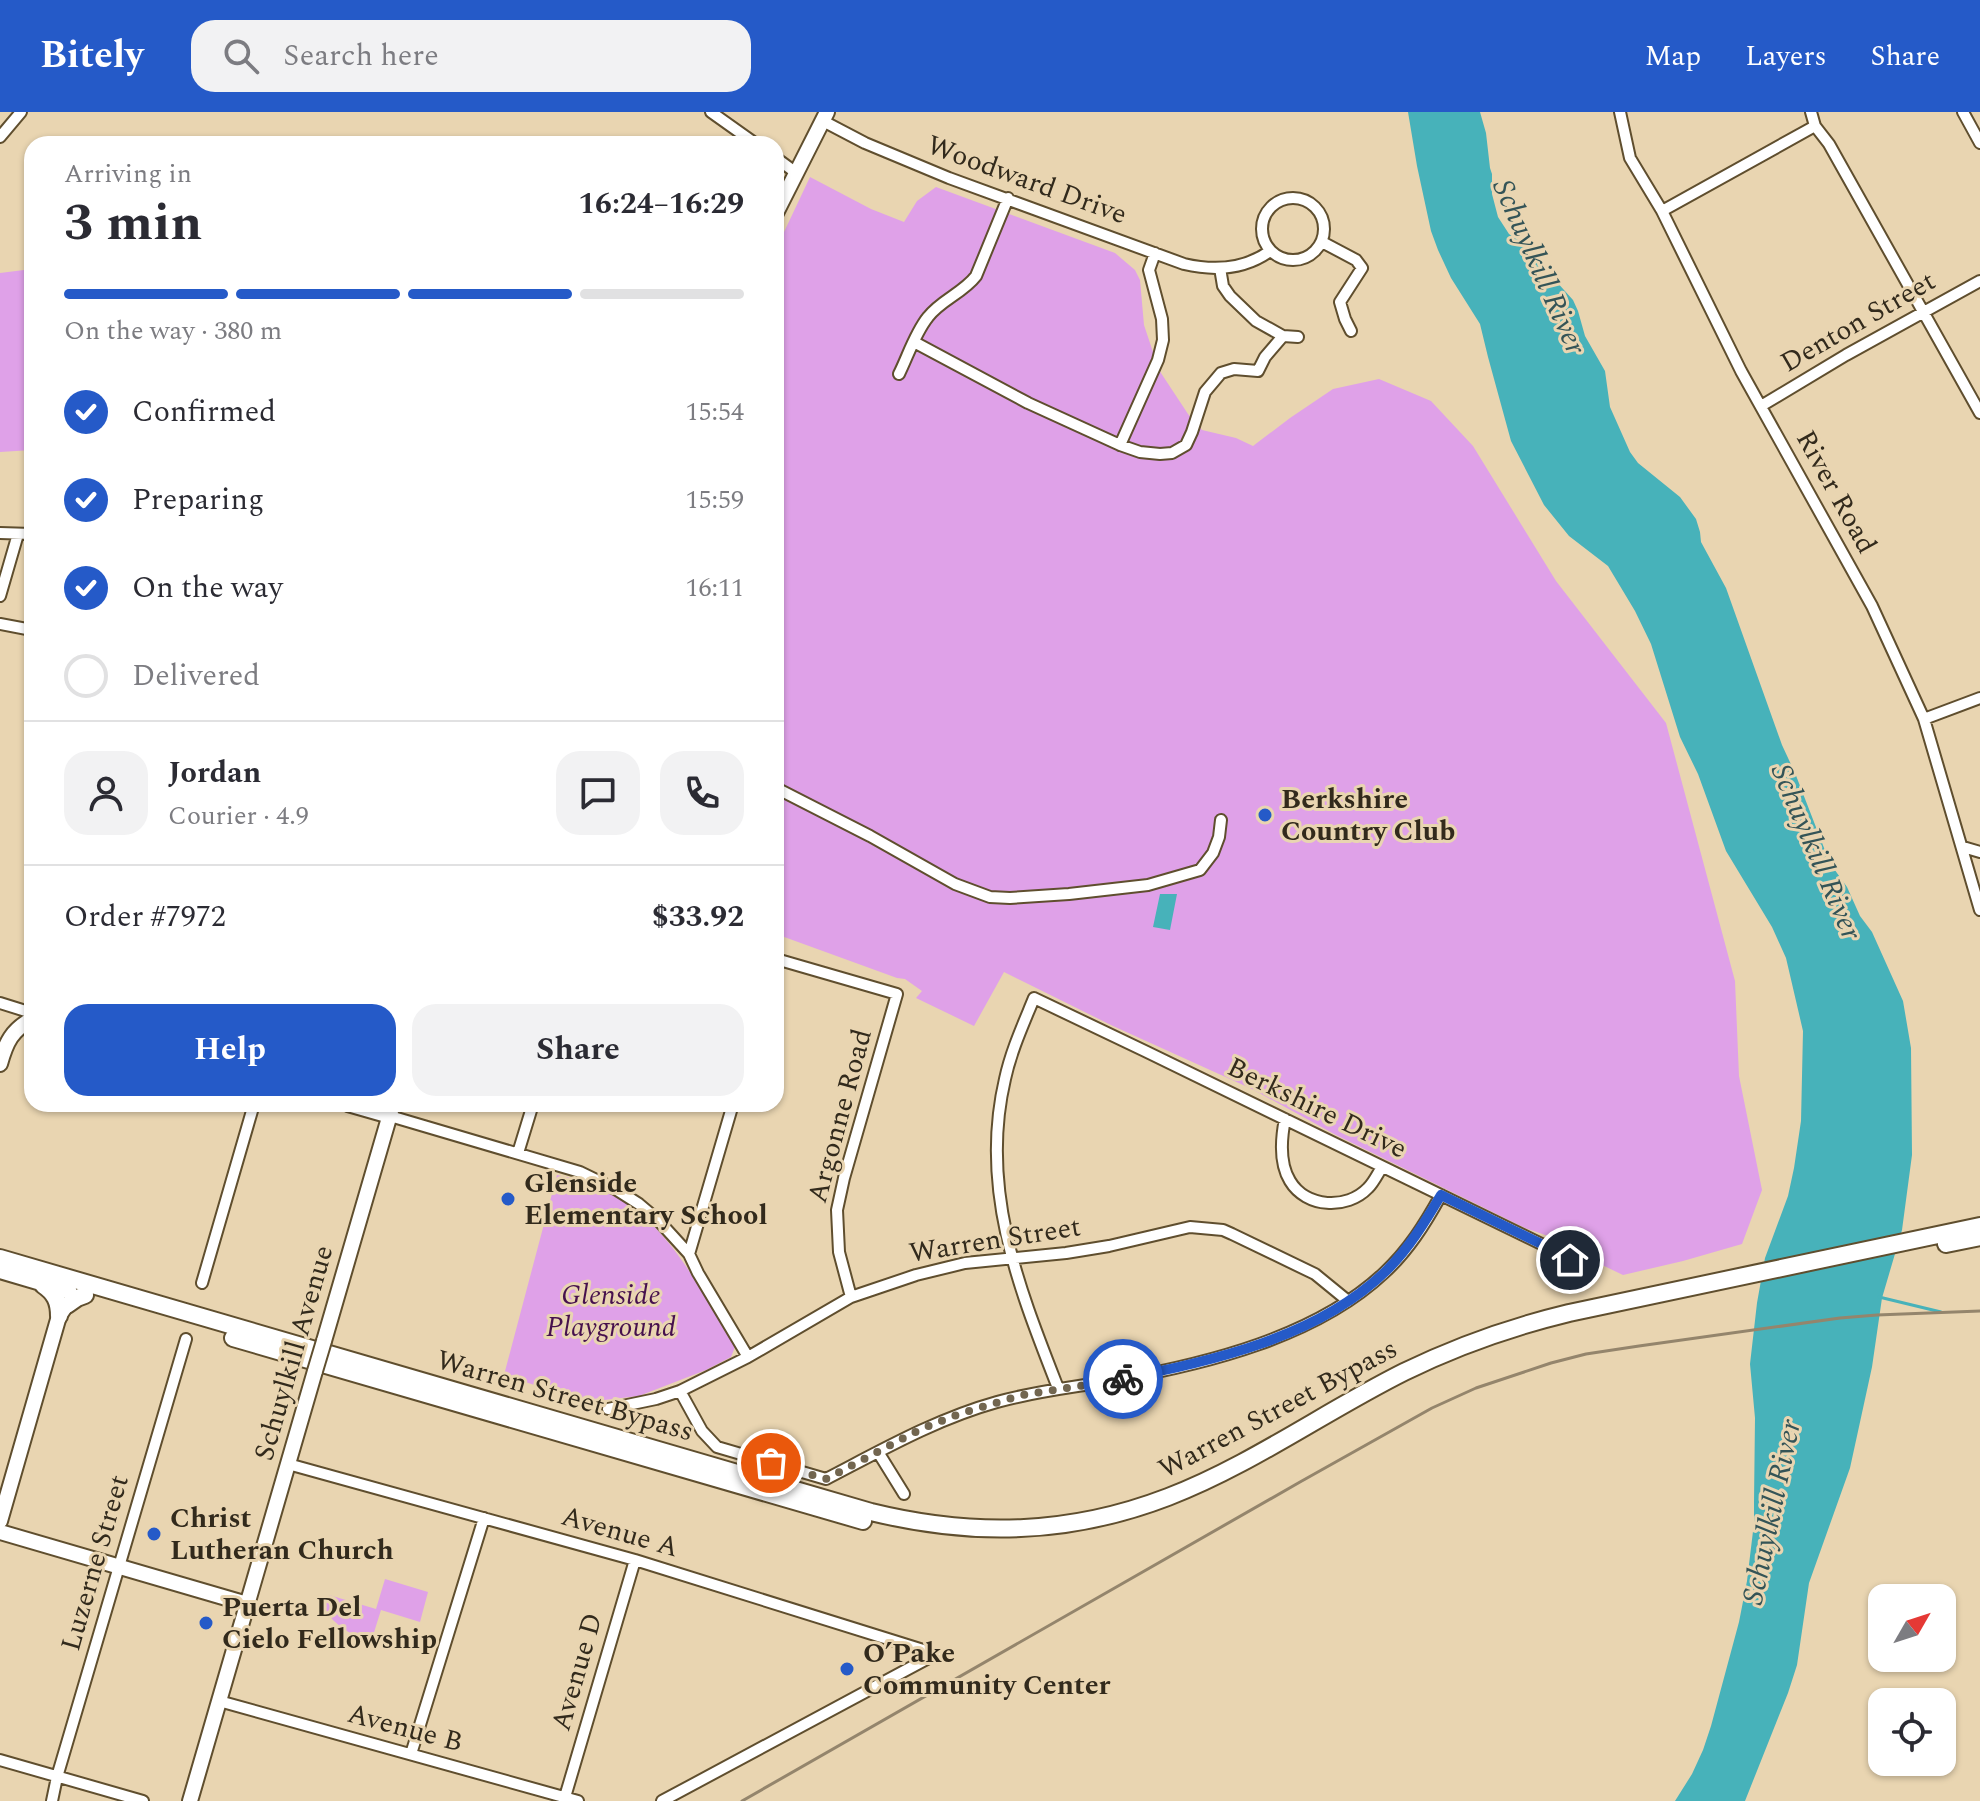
<!DOCTYPE html>
<meta charset="utf-8">
<style>
body{margin:0;font-family:Spectral,serif;background:#f2f2f3;color:#2b2b33;height:100vh;display:flex;flex-direction:column;font-size:30px;white-space:nowrap}
*{box-sizing:border-box;margin:0}
p{font-size:26px;color:#7c7c81}
.icon{flex:none;width:44px;height:44px;fill:none;stroke:currentColor;stroke-width:2;stroke-linecap:round;stroke-linejoin:round}
.map{position:relative;flex:1;overflow:hidden}
.side{position:absolute;left:24px;top:24px;width:760px;height:976px;display:flex;flex-direction:column;background:#fff;border-radius:24px;box-shadow:0 2px 6px #0004}
.side>*{flex:none}
.needle{width:52px;rotate:51deg}
.fabs{position:absolute;left:1868px;top:1472px;display:grid;gap:16px}
.fabs a{display:grid;place-items:center;width:88px;height:88px;border-radius:16px;background:#fff;box-shadow:0 2px 6px #0004;font-size:40px}
.pin{position:absolute;display:grid;place-items:center;width:68px;height:68px;color:#fff;margin:-34px;border:4px solid #fff;border-radius:50%;box-shadow:0 2px 8px #0007}
.courier{position:absolute;display:grid;place-items:center;width:80px;height:80px;margin:-40px;border:6px solid #255ac8;border-radius:50%;background:#fff;color:#222;box-shadow:0 2px 10px #0007}
.headline em{font-style:normal;font-weight:700}
.headline div{display:flex;flex-direction:column-reverse}
.headline{display:flex;align-items:center;justify-content:space-between;height:136px;padding:0 40px}
h1{font-size:52px;font-weight:700;line-height:60px}
.bar{display:grid;grid-template-columns:repeat(4,1fr);gap:12px 8px;align-content:center;height:96px;padding:0 40px}
.bar i{height:10px;border-radius:6px;background:#e1e1e2}
.bar .selected{background:#255ac8}
.bar p{grid-column:span 4}
.line{display:flex;align-items:center;gap:20px;padding:0 40px;border-top:2px solid #e1e1e2}
.line div{flex:1}
.round{display:grid;place-items:center;flex:none;width:84px;height:84px;border-radius:24px;background:#f2f2f3}
ol{padding:0 40px;list-style:none}
li{display:flex;align-items:center;gap:24px;height:88px}
li p{margin-inline-start:auto}
li .icon{padding:8px;border-radius:50%;background:#255ac8;color:#fff;stroke-width:4}
li:last-child{color:#7c7c81}
li i{width:44px;height:44px;border:4px solid #e1e1e2;border-radius:50%}
.cta{display:flex;gap:16px;margin-top:auto;padding:16px 40px}
.cta a{flex:1;height:92px;border-radius:24px;background:#255ac8;color:#fff;font-size:32px;font-weight:700;line-height:92px;text-align:center}
.cta a+a{background:#f2f2f3;color:#2b2b33}
header{display:flex;align-items:center;gap:48px;box-sizing:border-box;height:112px;padding:0 40px;background:#255ac8;color:#fff}
header strong{font-size:38px}
nav{display:flex;gap:44px;margin-inline-start:auto;font-size:28px}
.search{width:560px;height:72px;background:#f2f2f3;display:flex;align-items:center;gap:20px;box-sizing:border-box;padding:0 28px;border-radius:24px;color:#7c7c81;font-size:30px}
.map>svg:first-child{display:block}
.green{fill:#dfa1e8}
.water{fill:#47b2ba}
.lines{fill:none;stroke-linecap:round;stroke-linejoin:round}
.stream{stroke:#47b2ba;stroke-width:3}
.minor-casing{stroke:#5f4e2e;stroke-width:14}
.major-casing{stroke:#5f4e2e;stroke-width:18}
.highway-casing{stroke:#5f4e2e;stroke-width:20}
.minor{stroke:#fff;stroke-width:10}
.major{stroke:#fff;stroke-width:14}
.highway{stroke:#fff;stroke-width:16}
.rail{stroke:#94856c;stroke-width:3}
.major-bridge-casing{stroke:#5f4e2e;stroke-width:18;stroke-linecap:butt}
.major-bridge{stroke:#fff;stroke-width:14}
.done{stroke:#726650;stroke-width:8;stroke-dasharray:0 14.4}
.route{stroke:#255ac8;stroke-width:10}
.poi-dot{fill:#255ac8;stroke:#e9d5b1;stroke-width:3}
.labels{text-anchor:middle;dominant-baseline:central;stroke-width:6;stroke-linejoin:round;paint-order:stroke}
.street-label{font-size:28px;fill:#322a1c;stroke:#e9d5b1}
.poi-label{font-size:28px;font-weight:bold;fill:#322a1c;stroke:#e9d5b1;text-anchor:start}
.park-label{font-size:28px;font-style:italic;fill:#46104d;stroke:#e9d5b1}
.water-label{font-size:30px;font-style:italic;fill:#345457;stroke:#e9d5b1}
</style>
<header>
<strong>Bitely</strong>
<div class="search"><svg class="icon" aria-label="search" viewBox="0 0 24 24"><circle cx="10" cy="10" r="6"/><path d="M15 15l6 6"/></svg>Search here</div>
<nav><a>Map</a><a>Layers</a><a>Share</a></nav>
</header>
<div class="map">
<svg width="1980" height="1689" viewBox="0 0 1980 1689">
<rect width="100%" height="100%" fill="#e9d5b1"/>
<path class="green" d="M810 65 871 97 904 110 917 89 936 75 1115 141 1135 158 1140 168 1144 213 1159 258 1188 302 1202 318 1236 326 1253 334 1290 306 1333 277 1379 267 1431 289 1473 334 1556 469 1666 611 1735 869 1739 964 1762 1078 1742 1132 1683 1149 1623 1163 1600 1152 1577 1134 1525 1116 1336 1023 1252 977 1113 914 1004 860 974 914 916 886 922 879 905 867 897 866 776 822V137Z
M32 157V338L0 340V161Z
M557 1063C569 1066 582 1068 594 1072 664 1101 698 1174 735 1235L731 1245 706 1258 639 1284 586 1290 504 1263Z
M385 1467 428 1480 420 1510 381 1498 371 1530C353 1524 335 1514 324 1497L329 1483 376 1497Z"/>
<path class="water" d="M1408 0H1480L1486 21 1490 56 1492 62V82L1498 105 1509 122 1518 128 1542 157 1555 168 1573 188 1578 199 1585 224 1605 259 1610 295 1630 340 1638 351 1680 385 1696 407 1700 420 1701 430 1726 476 1782 633 1795 661 1826 741 1832 754 1847 775 1860 804 1872 820 1903 889 1911 936 1912 1043 1902 1118 1882 1186 1872 1255 1850 1356 1809 1471 1797 1553 1788 1581 1745 1689H1675L1692 1662 1703 1638 1711 1614 1739 1510 1747 1469 1754 1411V1390L1755 1306 1750 1252 1757 1191 1765 1146 1788 1084 1794 1056 1801 1009 1803 919 1786 846 1772 815 1726 739 1698 662 1680 625 1651 532 1635 499 1608 454 1569 424 1544 393 1511 329 1488 245 1480 212 1451 166 1438 138 1431 119 1417 54Z
M1160 782H1177L1170 818 1153 815Z"/>
<g class="lines">
<path class="stream" d="M1879 1185 1941 1200"/>
<g class="minor-casing">
<path id="minor" d="M711 0 756 32
M1620 0 1630 46 1662 99 1741 259 1872 494 1924 607 1980 798
M1811 0 1815 14 1829 32 1980 301
M1963 0 1980 31
M823 9 865 31 949 66 1184 152C1214 159 1245 157 1270 139
M0 25 21 0
M776 46 795 60
M1262 117a31 31 0 1 1 62 0a31 31 0 1 1-62 0Z
M1662 99 1815 14
M1322 130 1356 148 1362 156 1340 190 1345 207 1351 219
M1220 156 1223 174 1230 184 1256 209 1283 224 1298 225
M914 230 1028 291 1120 333 1140 340 1160 342 1172 341 1186 333 1192 320 1205 280 1221 261 1234 257 1258 259 1265 245 1283 224
M899 262C908 244 915 221 928 205 941 188 963 181 976 164L1008 86
M1761 294 1846 243 1980 169
M1120 333 1158 248 1163 228 1162 207 1149 158 1155 141
M0 421 32 422
M0 484 18 422
M0 512 32 518
M1924 607 1980 586
M776 676 870 724 955 772 990 785 1010 786 1069 782 1148 773 1200 758 1213 741 1219 725 1221 708
M1963 735 1980 740
M776 847 897 882 844 1066 837 1098 839 1140 851 1185
M0 891 32 901
M390 1004 580 1060 617 1078 639 1092 658 1108 689 1142 698 1161 748 1245
M1285 1007C1281 1027 1279 1051 1290 1069 1306 1096 1347 1098 1368 1076 1374 1070 1378 1061 1382 1055
M518 1041 533 992
M689 1142 733 992
M202 1171 254 992
M1058 1276C1019 1176 979 1077 1005 967 1011 939 1023 913 1034 886L1147 940 1562 1142 1575 1154
M680 1279 702 1319 717 1335 826 1367C882 1338 936 1307 997 1290 1036 1279 1076 1275 1116 1268 1206 1252 1316 1225 1384 1161 1408 1139 1425 1112 1441 1083
M608 1297 656 1287 680 1279 748 1245 851 1185 916 1163 965 1151 1066 1141 1109 1134 1190 1115 1223 1118 1232 1122 1315 1162 1348 1189
M878 1340 904 1382
M288 1352 635 1448 936 1542
M219 1589 578 1689
M411 1642 484 1406
M0 1648 143 1689
M565 1685 635 1448
M52 1689 57 1665 186 1227
M662 1689 936 1542"/>
</g>
<g class="major-casing">
<path id="major" d="M776 101 827 0
M0 952C6 930 12 918 32 907
M348 992 390 1004
M324 1229 393 992
M0 1409 59 1204 65 1195
M0 1420 247 1492
M190 1689 315 1259"/>
</g>
<g class="highway-casing">
<path id="highway" d="M1946 1132 1980 1125
M0 1146 871 1400C973 1425 1069 1423 1168 1385 1251 1353 1324 1300 1404 1260 1457 1234 1511 1215 1569 1201L1980 1114
M0 1158 68 1178
M43 1173C55 1181 59 1190 59 1204
M67 1193 77 1186 85 1183
M233 1226 863 1409"/>
</g>
<use href="#minor" class="minor"/>
<use href="#major" class="major"/>
<use href="#highway" class="highway"/>
<path class="rail" d="M742 1689 1300 1370 1432 1296 1476 1276 1551 1251 1586 1242 1639 1234 1840 1206 1877 1203 1980 1199"/>
<g class="major-bridge-casing">
<path id="major-bridge" d="M315 1259 324 1229"/>
</g>
<use href="#major-bridge" class="major-bridge"/>
</g>
<g class="lines">
<path class="done" d="M771 1351 826 1367 921 1317 959 1302 1022 1283 1123 1267"/>
<path class="route" d="M1123 1267C1214 1248 1318 1226 1387 1158 1409 1136 1425 1110 1441 1083L1562 1142 1570 1148"/>
</g>
<g class="poi-dot">
<circle cx="1265" cy="703" r="8"/>
<circle cx="508" cy="1087" r="8"/>
<circle cx="154" cy="1422" r="8"/>
<circle cx="206" cy="1511" r="8"/>
<circle cx="847" cy="1557" r="8"/>
</g>
<g class="labels">
<g class="street-label">
<text transform="translate(1027 68) rotate(20)">Woodward Drive</text>
<text transform="translate(1858 210) rotate(-30)">Denton Street</text>
<text transform="translate(1836 380) rotate(61)">River Road</text>
<text transform="translate(1317 996) rotate(26)">Berkshire Drive</text>
<text transform="translate(840 1004) rotate(-75)">Argonne Road</text>
<text transform="translate(995 1128) rotate(-9)">Warren Street</text>
<text transform="translate(294 1241) rotate(-74)">Schuylkill Avenue</text>
<text transform="translate(565 1284) rotate(16)">Warren Street Bypass</text>
<text transform="translate(1278 1297) rotate(-28)">Warren Street Bypass</text>
<text transform="translate(620 1420) rotate(16)">Avenue A</text>
<text transform="translate(95 1451) rotate(-74)">Luzerne Street</text>
<text transform="translate(577 1560) rotate(-74)">Avenue D</text>
<text transform="translate(405 1616) rotate(15)">Avenue B</text>
</g>
<g class="poi-label">
<text x="1281" y="687">Berkshire<tspan x="1281" dy="32">Country Club</tspan></text>
<text x="524" y="1071">Glenside<tspan x="524" dy="32">Elementary School</tspan></text>
<text x="170" y="1406">Christ<tspan x="170" dy="32">Lutheran Church</tspan></text>
<text x="222" y="1495">Puerta Del<tspan x="222" dy="32">Cielo Fellowship</tspan></text>
<text x="863" y="1541">O’Pake<tspan x="863" dy="32">Community Center</tspan></text>
</g>
<g class="park-label">
<text x="611" y="1183">Glenside<tspan x="611" dy="32">Playground</tspan></text>
</g>
<g class="water-label">
<text transform="translate(1539 155) rotate(66)">Schuylkill River</text>
<text transform="translate(1816 740) rotate(67)">Schuylkill River</text>
<text transform="translate(1772 1400) rotate(-78)">Schuylkill River</text>
</g>
</g>
</svg>
<div class="fabs">
<a><svg class="needle" viewBox="-14 -14 28 28"><path d="M0-13l5 13h-10z" fill="#e53935"/><path d="M0 13l5-13h-10z" fill="#7c7c81"/></svg></a>
<a><svg class="icon" aria-label="locate" viewBox="0 0 24 24"><circle cx="12" cy="12" r="6"/><path d="M12 2v4M12 18v4M2 12h4M18 12h4"/></svg></a>
</div>
<div class="pin" style="left:771px;top:1351px;background:#ea580c"><svg class="icon" aria-label="bag" viewBox="0 0 24 24"><path d="M5 8h14l-1 12H6zM9 8a3 3 0 0 1 6 0"/></svg></div>
<div class="pin" style="left:1570px;top:1148px;background:#1f2937"><svg class="icon" aria-label="home" viewBox="0 0 24 24"><path d="M3 11l9-7 9 7M6 9v11h12V9"/></svg></div>
<div class="courier" style="left:1123px;top:1267px"><svg class="icon" aria-label="bike" viewBox="0 0 24 24"><circle cx="6" cy="16" r="4"/><circle cx="18" cy="16" r="4"/><path d="M6 16l4-8h5l3 8M10 8l3 8H6M13 5h3"/></svg></div>
<section class="side">
<div class="headline"><div><h1>3 min</h1><p>Arriving in</p></div><em>16:24–16:29</em></div>
<div class="bar"><i class="selected"></i><i class="selected"></i><i class="selected"></i><i></i><p>On the way · 380 m</p></div>
<ol>
<li><svg class="icon" aria-label="check" viewBox="0 0 24 24"><path d="M5 12l5 5 9-10"/></svg>Confirmed<p>15:54</p></li>
<li><svg class="icon" aria-label="check" viewBox="0 0 24 24"><path d="M5 12l5 5 9-10"/></svg>Preparing<p>15:59</p></li>
<li><svg class="icon" aria-label="check" viewBox="0 0 24 24"><path d="M5 12l5 5 9-10"/></svg>On the way<p>16:11</p></li>
<li><i></i>Delivered</li>
</ol>
<div class="line" style="height:144px"><a class="round"><svg class="icon" aria-label="person" viewBox="0 0 24 24"><circle cx="12" cy="8" r="4"/><path d="M4 21q1-7 8-7t8 7"/></svg></a><div><b>Jordan</b><p>Courier · 4.9</p></div><a class="round"><svg class="icon" aria-label="chat" viewBox="0 0 24 24"><path d="M4 5h16v11H9l-5 4z"/></svg></a><a class="round"><svg class="icon" aria-label="phone" viewBox="0 0 24 24"><path d="M5 4h4l2 5-3 2q2 4 5 5l2-3 5 2v4C11 20 4 13 5 4z"/></svg></a></div>
<div class="line" style="height:104px"><div>Order #7972</div><b>$33.92</b></div>
<div class="cta"><a>Help</a><a>Share</a></div>
</section>
</div>
